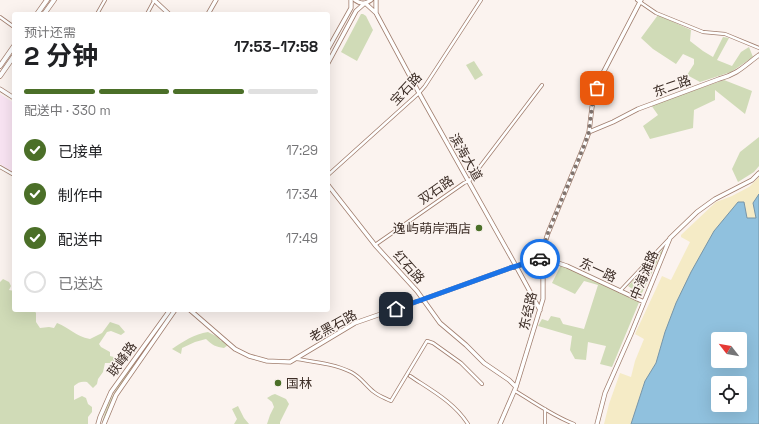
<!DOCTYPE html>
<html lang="zh">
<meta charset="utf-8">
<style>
body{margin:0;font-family:"Space Grotesk","Noto Sans SC",sans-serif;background:#f6f6f6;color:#202124;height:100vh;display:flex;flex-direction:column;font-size:15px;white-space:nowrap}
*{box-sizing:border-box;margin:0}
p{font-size:13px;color:#757577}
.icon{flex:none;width:22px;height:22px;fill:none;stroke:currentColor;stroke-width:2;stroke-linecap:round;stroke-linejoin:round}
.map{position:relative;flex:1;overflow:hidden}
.sheet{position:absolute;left:12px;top:12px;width:318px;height:300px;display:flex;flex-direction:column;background:#fff;border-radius:4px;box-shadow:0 4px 16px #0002}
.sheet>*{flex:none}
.needle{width:26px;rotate:301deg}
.controls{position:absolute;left:711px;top:332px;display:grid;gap:8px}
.controls a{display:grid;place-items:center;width:36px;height:36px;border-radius:4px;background:#fff;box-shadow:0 4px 16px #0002;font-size:20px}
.pin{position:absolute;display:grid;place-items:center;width:34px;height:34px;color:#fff;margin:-17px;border-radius:8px;box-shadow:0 2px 6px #0006}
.courier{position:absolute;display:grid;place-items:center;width:40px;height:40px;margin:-20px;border:3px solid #1a73e8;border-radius:50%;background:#fff;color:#222;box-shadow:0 1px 5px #0007}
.head em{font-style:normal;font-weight:700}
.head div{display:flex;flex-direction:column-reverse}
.head{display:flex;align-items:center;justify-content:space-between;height:68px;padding:0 12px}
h1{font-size:26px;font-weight:700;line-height:30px}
.bar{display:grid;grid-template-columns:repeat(4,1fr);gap:6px 4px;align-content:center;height:48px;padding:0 12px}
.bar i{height:5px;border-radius:3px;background:#e0e0e0}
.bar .on{background:#4b6f28}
.bar p{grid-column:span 4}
ol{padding:0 12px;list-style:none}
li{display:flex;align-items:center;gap:12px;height:44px}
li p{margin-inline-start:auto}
li .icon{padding:4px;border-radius:50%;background:#4b6f28;color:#fff;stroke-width:4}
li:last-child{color:#757577}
li i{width:22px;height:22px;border:2px solid #e0e0e0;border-radius:50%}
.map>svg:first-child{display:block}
.education{fill:#f9e4f3}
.green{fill:#d0dbb7}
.sand{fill:#f5ebc6}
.water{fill:#90c1de;stroke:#7795a7;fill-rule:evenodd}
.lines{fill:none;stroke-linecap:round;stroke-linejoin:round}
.street-casing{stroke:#a07d6d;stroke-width:4}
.secondary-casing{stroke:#a07d6d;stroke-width:5}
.primary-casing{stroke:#a07d6d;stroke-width:5.5}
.street{stroke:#fff;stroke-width:2.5}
.secondary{stroke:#fff;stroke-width:3.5}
.primary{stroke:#fff;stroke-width:4}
.done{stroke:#80736d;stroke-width:4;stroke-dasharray:0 7.2}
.route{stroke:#1a73e8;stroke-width:5}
.poi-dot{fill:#4b6f28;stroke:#fbf3ef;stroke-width:1.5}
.labels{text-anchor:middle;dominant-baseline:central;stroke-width:3;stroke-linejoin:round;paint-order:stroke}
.street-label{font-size:13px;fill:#3d2e27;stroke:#fbf3ef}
.poi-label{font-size:13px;fill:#3d2e27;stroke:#fbf3ef;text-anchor:end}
</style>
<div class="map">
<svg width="759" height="424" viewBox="0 0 759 424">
<rect width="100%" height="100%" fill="#fbf3ef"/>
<path class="education" d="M0 94 14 103V173L0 164Z"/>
<path class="green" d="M361 14H363L366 16 373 30 357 61 341 52Z
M658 15 691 30 690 41 703 51 713 57 723 37 729 38 717 60 732 66 741 52 749 47 753 57 731 72 700 82 687 75 694 64V59L683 54 676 64 653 49 641 38Z
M474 61 483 75 475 80 466 65Z
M724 80 752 91 745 114 715 90V100L694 110 693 128 650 139 643 126 658 115 651 105Z
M759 137V166L754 172 738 182 732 169 740 152Z
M664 248 641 295 628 286Z
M561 265 640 300 612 367 600 364 606 346 588 342 586 360 575 359 570 350 572 336 538 326 542 319 548 321 551 316 560 318 563 324 584 329 598 285 584 281 575 294 552 283Z
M3 279 9 282 11 286 9 290 14 291V310H34L36 313V322L40 328 49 327 54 328 57 323C70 328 75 336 90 339L102 333 110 322 119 325 125 332 121 335 111 331 107 332 99 344 101 347 110 352V356L117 358 113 363H105L103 372 98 379 97 384 93 388 87 382C82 381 78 382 74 386V400L82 396 86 398 88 404 92 407V412L88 417V424H0V282Z
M208 332 218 337 221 341H225L228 345 224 348C216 347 212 345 206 339L195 342 182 348 181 354 172 349C184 341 194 334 208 332Z
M144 350 146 351 127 376 103 424H102C107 397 128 372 144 350Z
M275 394 286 399 289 404 280 422V424H267L270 415 274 407 272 402 267 398 272 395Z
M238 406 244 418 249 424H234L237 419 232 409Z"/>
<path class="sand" d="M759 177V194L753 203 757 218H747L744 203 665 332 656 363 645 381 631 424H604L609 404 620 373 631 377 635 361 644 339 635 334 662 276 671 280 690 242 681 237V235L716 202 732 196 749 187Z"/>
<path class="water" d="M759 194V424H631L645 381 656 363 665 332 676 303 691 272 714 231 738 202H744L747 218H756L753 203ZM718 339H740V361H718ZM718 383H740V405H718Z"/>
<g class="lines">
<g class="street-casing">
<path id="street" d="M637 0 656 13 703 32 725 34 759 48
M97 14 105 0
M147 14 154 1
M0 17 14 27
M0 167 14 175
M328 175 419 93 425 86 481 0
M375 245 464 183 469 181 542 85
M620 291 668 240
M297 359C315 362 335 364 351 372 361 377 366 386 374 392 379 396 385 398 391 401L427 341 433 343 461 363 482 384
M410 376C431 390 454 402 468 424
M515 391C534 402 553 416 574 424
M545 424V409"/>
</g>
<g class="secondary-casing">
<path id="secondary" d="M154 0 169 14
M355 0C360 4 366 4 371 0
M376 0V13
M208 14 216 0
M328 49 351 8V0
M328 63 356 11 365 3 376 13 419 93 516 266 540 310
M0 89 14 98
M589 132 613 122 638 109 719 79C738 74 744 66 759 55
M328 185 375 245 417 291 440 323 466 345 484 363 509 380 516 387
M543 258 567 266 644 302
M190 310 235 349 249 356 267 361 290 362 355 323 424 299 510 268 543 258
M98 424 100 417 111 392 170 310
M104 424 116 395 175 310
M500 424 516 387 543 299V249L548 233 584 146 589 132 592 107 597 88 603 73 641 0
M597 424 605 393 631 334 670 238 697 212 715 199 752 180 759 173"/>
</g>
<g class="primary-casing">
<path id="primary" d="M37 14 47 0
M44 14 54 0
M0 66 14 46
M0 76 14 56"/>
</g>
<use href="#street" class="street"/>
<use href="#secondary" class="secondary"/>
<use href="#primary" class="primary"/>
</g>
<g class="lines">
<path class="done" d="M540 259 543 258V249L548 233 584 146 589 132 592 106 597 88"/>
<path class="route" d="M396 309 510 268 540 259"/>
</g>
<g class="poi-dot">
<circle cx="479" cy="228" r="4"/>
<circle cx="278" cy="383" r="4"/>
</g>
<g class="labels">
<g class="street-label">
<text transform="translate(672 86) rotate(-20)">东二路</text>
<text transform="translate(406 89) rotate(-47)">宝石路</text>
<text transform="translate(466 157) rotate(60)">滨海大道</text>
<text transform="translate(436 190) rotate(-35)">双石路</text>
<text transform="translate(409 267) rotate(48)">红石路</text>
<text transform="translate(598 270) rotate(25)">东一路</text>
<text transform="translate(644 275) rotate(-67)">中海滩路</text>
<text transform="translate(528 311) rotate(-77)">东经路</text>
<text transform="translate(333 326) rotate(-29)">老黑石路</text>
<text transform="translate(122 359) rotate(-54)">联峰路</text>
</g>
<g class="poi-label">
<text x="471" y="228">逸屿萌岸酒店</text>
<text x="286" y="383" text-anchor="start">国林</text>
</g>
</g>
</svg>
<div class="controls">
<a><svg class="needle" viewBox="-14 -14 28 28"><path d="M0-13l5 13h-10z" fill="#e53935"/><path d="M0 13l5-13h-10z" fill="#757577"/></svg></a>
<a><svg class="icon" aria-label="locate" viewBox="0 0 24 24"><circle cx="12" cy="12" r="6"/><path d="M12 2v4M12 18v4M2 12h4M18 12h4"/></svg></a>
</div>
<div class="pin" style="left:597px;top:88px;background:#ea580c"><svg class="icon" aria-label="bag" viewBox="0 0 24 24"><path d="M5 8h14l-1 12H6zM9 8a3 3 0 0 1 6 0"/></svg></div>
<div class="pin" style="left:396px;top:309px;background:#1f2937"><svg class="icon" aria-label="home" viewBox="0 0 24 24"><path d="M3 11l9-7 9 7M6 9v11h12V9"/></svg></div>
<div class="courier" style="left:540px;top:259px"><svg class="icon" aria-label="car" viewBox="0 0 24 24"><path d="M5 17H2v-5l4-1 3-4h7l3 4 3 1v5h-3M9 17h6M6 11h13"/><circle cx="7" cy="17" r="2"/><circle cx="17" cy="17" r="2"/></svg></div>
<section class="sheet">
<div class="head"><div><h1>2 分钟</h1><p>预计还需</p></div><em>17:53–17:58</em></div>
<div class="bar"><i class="on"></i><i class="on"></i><i class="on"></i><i></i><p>配送中 · 330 m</p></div>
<ol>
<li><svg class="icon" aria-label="check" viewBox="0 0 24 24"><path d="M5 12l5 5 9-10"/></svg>已接单<p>17:29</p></li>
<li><svg class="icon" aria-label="check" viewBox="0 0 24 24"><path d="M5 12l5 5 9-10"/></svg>制作中<p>17:34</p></li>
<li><svg class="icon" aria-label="check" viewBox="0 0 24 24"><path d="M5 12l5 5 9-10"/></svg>配送中<p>17:49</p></li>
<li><i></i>已送达</li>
</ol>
</section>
</div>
